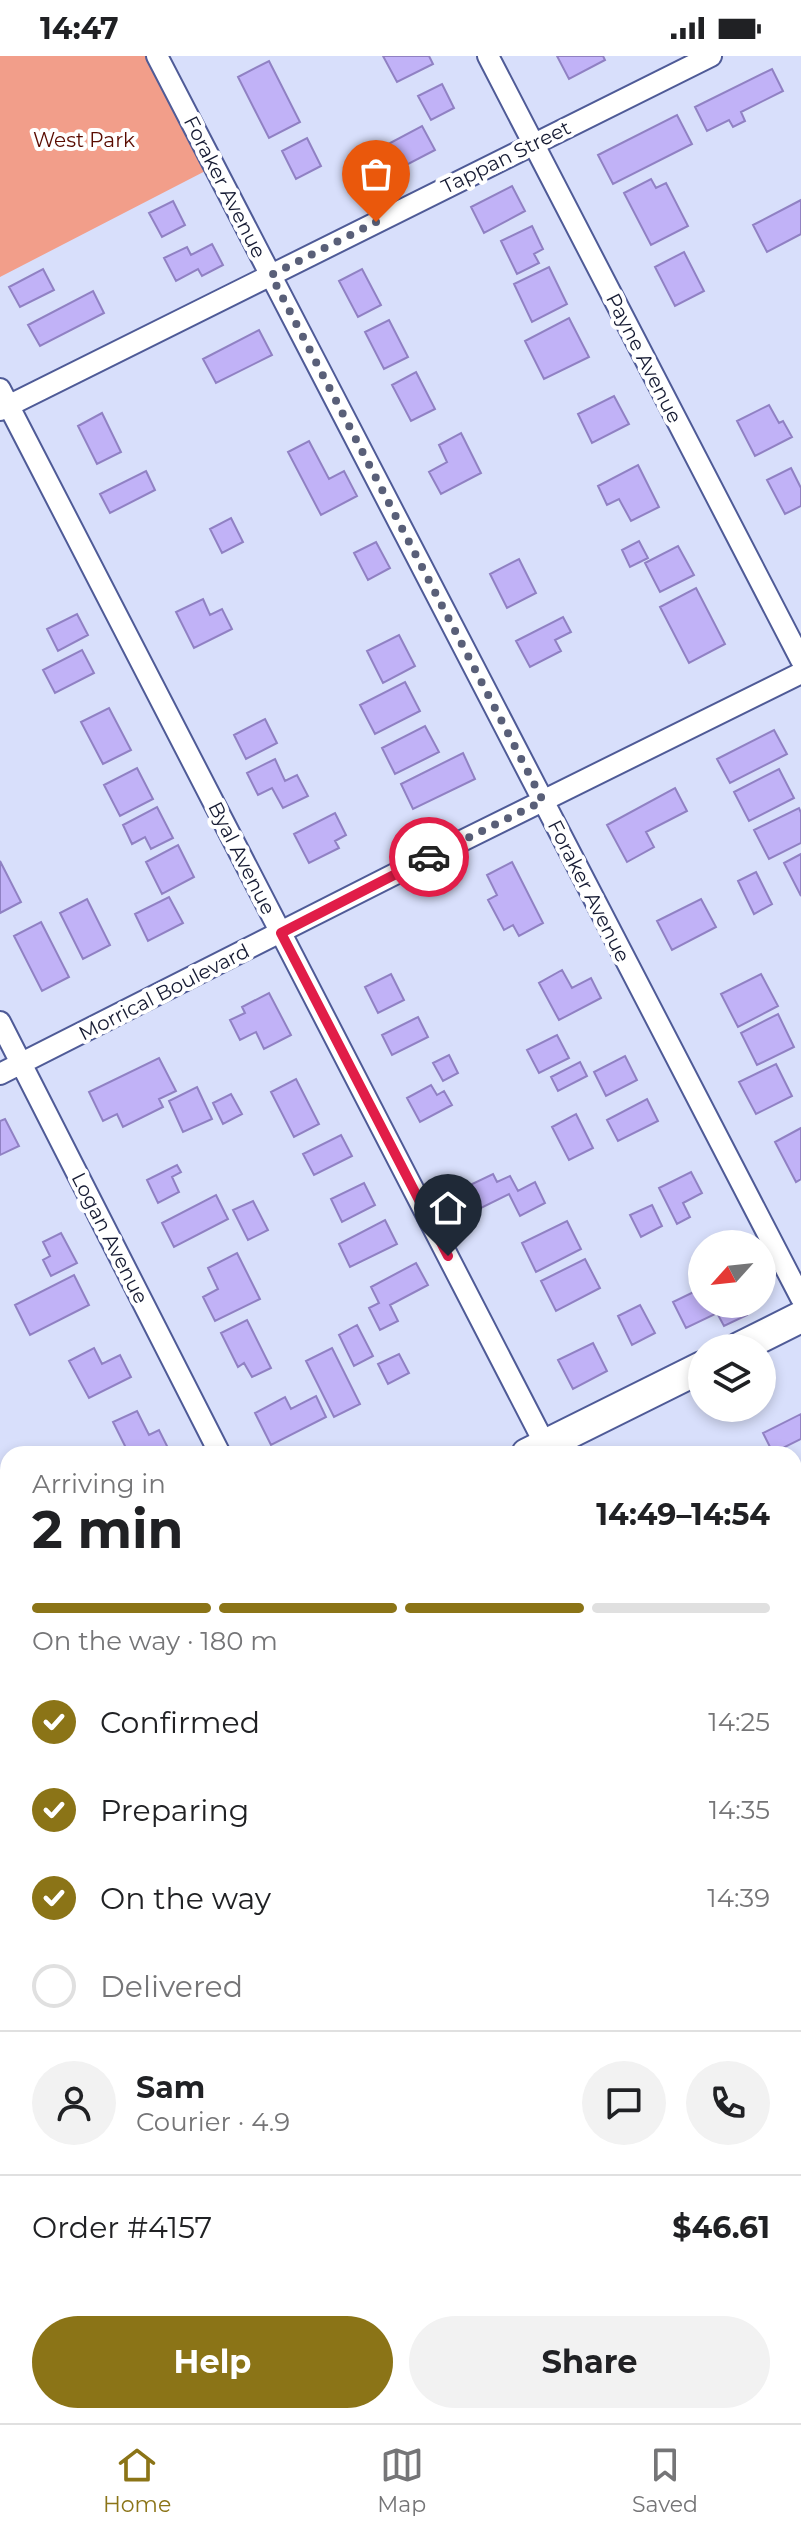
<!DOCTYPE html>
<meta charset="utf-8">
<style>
body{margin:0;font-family:Montserrat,sans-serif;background:#f2f2f2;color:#202124;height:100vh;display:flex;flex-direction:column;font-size:30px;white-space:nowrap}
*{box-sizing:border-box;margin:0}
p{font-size:26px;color:#757577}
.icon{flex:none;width:44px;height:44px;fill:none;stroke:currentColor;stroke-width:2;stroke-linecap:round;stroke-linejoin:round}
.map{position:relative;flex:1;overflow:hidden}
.side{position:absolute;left:0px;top:1390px;width:802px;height:978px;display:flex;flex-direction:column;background:#fff;border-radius:24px 24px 0 0;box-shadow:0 4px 12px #0003}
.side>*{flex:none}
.needle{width:52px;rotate:243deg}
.fabs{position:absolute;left:688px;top:1174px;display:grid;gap:16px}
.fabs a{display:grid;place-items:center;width:88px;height:88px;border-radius:50%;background:#fff;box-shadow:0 4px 12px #0003;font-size:40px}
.pin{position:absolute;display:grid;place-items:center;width:68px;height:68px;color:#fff;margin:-82px -34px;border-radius:50% 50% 50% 0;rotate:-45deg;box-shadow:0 0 8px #0007}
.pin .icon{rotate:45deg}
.courier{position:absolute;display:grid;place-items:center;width:80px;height:80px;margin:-40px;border:6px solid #e11d48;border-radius:50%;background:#fff;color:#222;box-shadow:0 2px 10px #0007}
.headline em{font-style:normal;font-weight:700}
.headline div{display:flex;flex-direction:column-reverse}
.headline{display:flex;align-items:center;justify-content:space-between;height:136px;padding:0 32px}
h1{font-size:52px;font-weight:700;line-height:60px}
.bar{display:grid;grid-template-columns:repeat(4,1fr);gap:12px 8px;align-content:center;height:96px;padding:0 32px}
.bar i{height:10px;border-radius:6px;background:#e0e0e0}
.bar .current{background:#8b7417}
.bar p{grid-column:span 4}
.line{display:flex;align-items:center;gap:20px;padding:0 32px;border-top:2px solid #e0e0e0}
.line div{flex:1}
.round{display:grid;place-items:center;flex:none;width:84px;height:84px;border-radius:42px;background:#f2f2f2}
ol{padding:0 32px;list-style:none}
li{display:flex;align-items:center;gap:24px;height:88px}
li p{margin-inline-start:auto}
li .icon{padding:8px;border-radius:50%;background:#8b7417;color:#fff;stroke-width:4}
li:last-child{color:#757577}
li i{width:44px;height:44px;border:4px solid #e0e0e0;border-radius:50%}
.action{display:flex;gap:16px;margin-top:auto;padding:16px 32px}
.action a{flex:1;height:92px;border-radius:48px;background:#8b7417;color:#fff;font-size:32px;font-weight:700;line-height:92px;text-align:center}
.action a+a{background:#f2f2f2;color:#202124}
.status{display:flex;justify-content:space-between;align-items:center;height:56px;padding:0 40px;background:#fff;direction:ltr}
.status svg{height:22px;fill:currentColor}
.tab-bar{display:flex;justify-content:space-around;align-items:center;height:112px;border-top:2px solid #e0e0e0;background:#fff;font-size:22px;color:#757577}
.tab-bar a{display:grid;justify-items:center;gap:4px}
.tab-bar .current{color:#8b7417}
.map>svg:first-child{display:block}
.green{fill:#f29e8a}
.forest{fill:url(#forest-crowns)}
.wetland{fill:url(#wetland-marsh)}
.water{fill:#00b8d4;stroke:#0689a3;stroke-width:2}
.building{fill:#c1b2f7;stroke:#9081c3;stroke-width:2}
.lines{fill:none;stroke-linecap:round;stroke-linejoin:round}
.street-casing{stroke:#4f5b97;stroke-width:24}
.secondary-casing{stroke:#4f5b97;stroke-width:34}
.highway-casing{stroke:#9c8c56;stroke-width:42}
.street{stroke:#fff;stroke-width:20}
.secondary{stroke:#fff;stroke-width:30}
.highway{stroke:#e4c96a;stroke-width:38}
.rail{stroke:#5f657f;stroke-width:6;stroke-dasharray:12 6;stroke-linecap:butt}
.done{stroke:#595f78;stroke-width:8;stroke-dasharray:0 14.4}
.route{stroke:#e11d48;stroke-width:10}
.labels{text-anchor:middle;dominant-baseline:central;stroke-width:8;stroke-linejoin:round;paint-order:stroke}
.park-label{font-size:20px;fill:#5a0b00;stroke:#fff}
.street-label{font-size:20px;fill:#151a32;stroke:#fff}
</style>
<div class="status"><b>14:47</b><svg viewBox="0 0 49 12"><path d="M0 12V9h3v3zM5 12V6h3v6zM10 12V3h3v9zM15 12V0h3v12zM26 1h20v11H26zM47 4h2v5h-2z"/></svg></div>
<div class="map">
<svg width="801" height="2367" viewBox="0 0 801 2367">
<defs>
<pattern id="forest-crowns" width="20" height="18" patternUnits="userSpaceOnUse" patternTransform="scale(2)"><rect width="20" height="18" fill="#f29e8a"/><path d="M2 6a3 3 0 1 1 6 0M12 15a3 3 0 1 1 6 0" fill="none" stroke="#c38071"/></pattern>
<pattern id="wetland-marsh" width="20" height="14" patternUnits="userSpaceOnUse" patternTransform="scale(2)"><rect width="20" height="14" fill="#f29e8a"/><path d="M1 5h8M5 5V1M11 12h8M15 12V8" fill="none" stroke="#c38071"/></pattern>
</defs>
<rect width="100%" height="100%" fill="#d8dffb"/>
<path class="green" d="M0 0H158L215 110 0 221Z
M0 1852 8 1856V2360H794V2191L801 2194V2367H0Z"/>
<path class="forest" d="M794 2266 801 2269V2367H576L572 2360H794Z"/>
<path class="wetland" d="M8 2341V2360H116L122 2367H0V2345Z"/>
<path class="water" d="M0 2238 8 2241V2319L0 2324Z"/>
<path class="building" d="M383 0H429L433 8 397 26Z
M557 0H603L605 4 569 23Z
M269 5 300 66 269 82 238 21Z
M772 13 783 35 741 56 745 65 733 71 729 64 707 75 695 51Z
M442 28 454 52 431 64 418 40Z
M677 59 692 88 613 128 598 99Z
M422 70 435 94 389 118 377 94Z
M307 82 321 110 296 123 282 95Z
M651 123 656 132 666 127 688 170 651 189 624 137Z
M512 130 525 155 484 177 471 151Z
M801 144V178L767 196 753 169Z
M173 145 185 169 162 181 149 157Z
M532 170 543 193 534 198 539 207 517 218 501 185Z
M212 188 223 209 202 220 198 213 176 225 164 202 187 191 191 199Z
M684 196 704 235 675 250 655 211Z
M549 211 567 248 532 266 514 228Z
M43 213 54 234 20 251 9 231Z
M362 213 381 249 358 261 339 225Z
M93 235 104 257 40 290 28 269Z
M569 262 589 301 544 323 525 285Z
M389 264 408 301 384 313 365 276Z
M259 274 272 299 216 327 203 303Z
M416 316 435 353 411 365 392 329Z
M614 340 629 368 592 387 578 358Z
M769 349 779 367 783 365 792 381 755 400 737 365Z
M102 357 121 396 97 408 78 370Z
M461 377 481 417 441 438 429 416 447 406 439 389Z
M309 385 329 423 344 415 357 440 321 459 288 396Z
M638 409 659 451 631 465 619 443 607 449 598 430Z
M791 412 801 432V450L785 458 767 424Z
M146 415 155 434 110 457 100 438Z
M231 462 243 486 222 497 210 473Z
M639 485 648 502 630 511 622 494Z
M376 486 390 512 368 524 354 497Z
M678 490 694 519 660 536 645 507Z
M519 503 536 537 507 552 490 518Z
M696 532 725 588 689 607 660 551Z
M203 543 210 559 222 553 232 573 194 592 176 556Z
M77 558 88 579 58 595 47 573Z
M563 561 571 576 555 584 561 595 530 611 516 585Z
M399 579 415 610 383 627 367 595Z
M82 594 94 617 55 637 43 614Z
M405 626 420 655 375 678 360 649Z
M109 652 131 694 103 708 81 666Z
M265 663 277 687 246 703 234 679Z
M425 670 439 696 395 718 382 692Z
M774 674 787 698 730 727 717 703Z
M463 697 475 723 413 753 401 728Z
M275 703 285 725 297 719 308 740 283 752 272 732 258 739 247 717Z
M137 712 153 743 120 760 104 729Z
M779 713 794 742 749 765 734 736Z
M675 732 687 755 646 776 654 791 627 806 607 769Z
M157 751 173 782 151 793 145 781 132 788 123 769Z
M799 752 801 757V787L769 803 754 774Z
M335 757 346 779 335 785 339 792 309 807 294 778Z
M178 789 194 821 162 838 146 806Z
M801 798V840L784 807Z
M0 805 21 846 0 857Z
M512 806 543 867 519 880 513 869 504 874 488 844 497 839 487 819Z
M756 816 772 848 754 858 738 825Z
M169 841 183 867 148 885 135 858Z
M87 843 110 889 83 903 60 857Z
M701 843 716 871 672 894 657 865Z
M41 866 69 921 42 935 14 880Z
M562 914 572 932 591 922 601 942 559 964 539 927Z
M391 918 404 944 378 957 365 931Z
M761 918 778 950 738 971 721 938Z
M269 937 291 979 264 993 256 976 240 984 230 964 245 957 242 951Z
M778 958 794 991 757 1009 741 977Z
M418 961 428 981 392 999 382 979Z
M557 979 569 1002 539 1017 527 994Z
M449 999 458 1017 443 1025 433 1007Z
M625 1000 637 1024 606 1040 594 1016Z
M159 1002 176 1035 159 1043 163 1051 123 1071 117 1058 103 1065 89 1036Z
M580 1006 587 1020 558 1035 551 1021Z
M776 1008 792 1040 756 1058 739 1026Z
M296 1023 319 1068 294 1081 271 1036Z
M431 1029 437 1039 444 1035 452 1049 420 1066 407 1042Z
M197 1031 212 1063 183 1076 169 1045Z
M231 1038 242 1058 223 1068 213 1047Z
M647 1043 658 1065 618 1085 607 1064Z
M576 1058 593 1092 569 1104 552 1071Z
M5 1063 19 1090 0 1099V1065Z
M801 1072V1123L796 1126 775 1086Z
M341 1079 352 1100 314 1119 303 1098Z
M177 1109 181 1116 172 1121 179 1136 158 1147 147 1124Z
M691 1116 702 1137 683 1147 690 1161 677 1168 659 1132Z
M493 1118 497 1126 510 1120 518 1135 535 1126 545 1147 520 1160 509 1138 479 1153 468 1130Z
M364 1127 375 1149 342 1166 331 1143Z
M216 1139 228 1163 174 1191 162 1167Z
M253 1145 268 1174 248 1184 233 1154Z
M652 1149 662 1170 641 1181 630 1159Z
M385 1164 397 1188 350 1211 339 1188Z
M567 1165 581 1193 536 1216 522 1187Z
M61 1177 77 1207 51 1220 43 1204 50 1200 43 1186Z
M237 1197 260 1243 215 1265 203 1241 218 1233 208 1212Z
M585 1203 600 1232 556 1255 541 1225Z
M416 1207 428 1229 390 1249 398 1265 380 1274 369 1252 379 1247 371 1231Z
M702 1215V1248H742L747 1259 724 1270 717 1257 686 1272 673 1246 702 1232 695 1218Z
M74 1219 89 1249 30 1279 15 1249Z
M640 1249 655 1277 632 1289 618 1260Z
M247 1264 271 1312 252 1321 244 1307 238 1311 221 1277Z
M357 1269 373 1300 354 1310 339 1279Z
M593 1287 607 1315 573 1333 558 1304Z
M94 1292 102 1308 120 1299 131 1321 89 1342 69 1305Z
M332 1292 360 1348 334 1361 306 1305Z
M399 1298 409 1317 388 1328 378 1308Z
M316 1340 326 1361 271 1389 255 1357 285 1341 291 1353Z
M137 1355 149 1379 159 1374 171 1398H129L113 1366Z
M801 1358V1383L773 1397 763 1377Z
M801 1441V1468L794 1472V1444Z
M471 2360H491L494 2367H465L463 2364Z"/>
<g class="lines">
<g class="street-casing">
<path id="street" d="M157 0C372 414 586 829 801 1242
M488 0 801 604
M0 333 550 1398
M0 354 711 0
M0 966 220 1398
M0 1018 397 817 801 617
M794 1854 801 1860
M0 1919 8 1923"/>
</g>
<g class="secondary-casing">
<path id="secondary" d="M739 1292 801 1261
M527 1398 702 1311
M0 1662 8 1658"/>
</g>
<g class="highway-casing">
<path id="highway" d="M0 1609 8 1613
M0 1687 8 1692
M794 1989 801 1992
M794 2059 801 2062"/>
</g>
<use href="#street" class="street"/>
<use href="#secondary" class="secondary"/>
<use href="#highway" class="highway"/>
<path class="rail" d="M0 1843 8 1846
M794 2177 801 2179"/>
</g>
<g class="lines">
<path class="done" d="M376 166 271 219 543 745 429 801"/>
<path class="route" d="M429 801 281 877 448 1200"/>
</g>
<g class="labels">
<g class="park-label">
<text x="84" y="84">West Park</text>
</g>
<g class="street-label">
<text transform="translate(506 101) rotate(-26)">Tappan Street</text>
<text transform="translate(225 131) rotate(63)">Foraker Avenue</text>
<text transform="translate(644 302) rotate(63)">Payne Avenue</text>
<text transform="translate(242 802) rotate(63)">Byal Avenue</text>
<text transform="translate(589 835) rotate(63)">Foraker Avenue</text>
<text transform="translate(164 936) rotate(-27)">Morrical Boulevard</text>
<text transform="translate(110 1182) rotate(63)">Logan Avenue</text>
</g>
</g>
</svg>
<div class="fabs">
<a><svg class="needle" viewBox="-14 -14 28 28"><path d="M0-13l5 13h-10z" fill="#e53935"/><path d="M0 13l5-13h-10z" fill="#757577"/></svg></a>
<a><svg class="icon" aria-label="layers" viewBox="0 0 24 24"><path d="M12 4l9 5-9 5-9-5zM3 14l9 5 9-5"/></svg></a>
</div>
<div class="pin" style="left:376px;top:166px;background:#ea580c"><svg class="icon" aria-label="bag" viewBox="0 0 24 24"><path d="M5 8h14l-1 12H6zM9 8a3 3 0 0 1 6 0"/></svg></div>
<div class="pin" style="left:448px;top:1200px;background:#1f2937"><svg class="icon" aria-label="home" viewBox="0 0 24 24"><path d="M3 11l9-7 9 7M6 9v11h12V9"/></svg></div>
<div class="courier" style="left:429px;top:801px"><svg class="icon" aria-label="car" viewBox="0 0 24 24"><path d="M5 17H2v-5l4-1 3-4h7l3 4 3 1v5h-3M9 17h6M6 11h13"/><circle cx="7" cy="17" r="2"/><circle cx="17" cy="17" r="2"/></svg></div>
<section class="side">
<div class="headline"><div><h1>2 min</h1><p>Arriving in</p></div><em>14:49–14:54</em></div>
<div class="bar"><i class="current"></i><i class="current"></i><i class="current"></i><i></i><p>On the way · 180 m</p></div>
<ol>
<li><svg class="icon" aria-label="check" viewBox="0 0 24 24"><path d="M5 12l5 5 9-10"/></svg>Confirmed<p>14:25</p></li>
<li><svg class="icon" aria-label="check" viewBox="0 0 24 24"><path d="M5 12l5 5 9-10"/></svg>Preparing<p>14:35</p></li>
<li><svg class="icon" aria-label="check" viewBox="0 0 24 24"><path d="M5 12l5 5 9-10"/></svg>On the way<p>14:39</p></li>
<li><i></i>Delivered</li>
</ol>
<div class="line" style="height:144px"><a class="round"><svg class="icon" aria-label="person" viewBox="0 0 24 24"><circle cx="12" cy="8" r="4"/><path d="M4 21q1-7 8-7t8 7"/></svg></a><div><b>Sam</b><p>Courier · 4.9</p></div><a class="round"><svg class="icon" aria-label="chat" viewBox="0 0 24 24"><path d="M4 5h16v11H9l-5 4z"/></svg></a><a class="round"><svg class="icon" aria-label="phone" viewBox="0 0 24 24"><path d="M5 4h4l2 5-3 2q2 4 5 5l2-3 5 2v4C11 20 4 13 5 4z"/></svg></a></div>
<div class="line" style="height:104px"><div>Order #4157</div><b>$46.61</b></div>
<div class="action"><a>Help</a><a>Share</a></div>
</section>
</div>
<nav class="tab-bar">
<a class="current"><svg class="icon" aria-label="home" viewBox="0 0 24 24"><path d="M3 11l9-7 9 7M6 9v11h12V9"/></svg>Home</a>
<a><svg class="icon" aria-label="map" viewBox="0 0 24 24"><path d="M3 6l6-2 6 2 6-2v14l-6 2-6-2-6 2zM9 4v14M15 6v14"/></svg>Map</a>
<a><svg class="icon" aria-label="saved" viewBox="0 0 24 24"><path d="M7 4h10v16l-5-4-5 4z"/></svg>Saved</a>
</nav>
